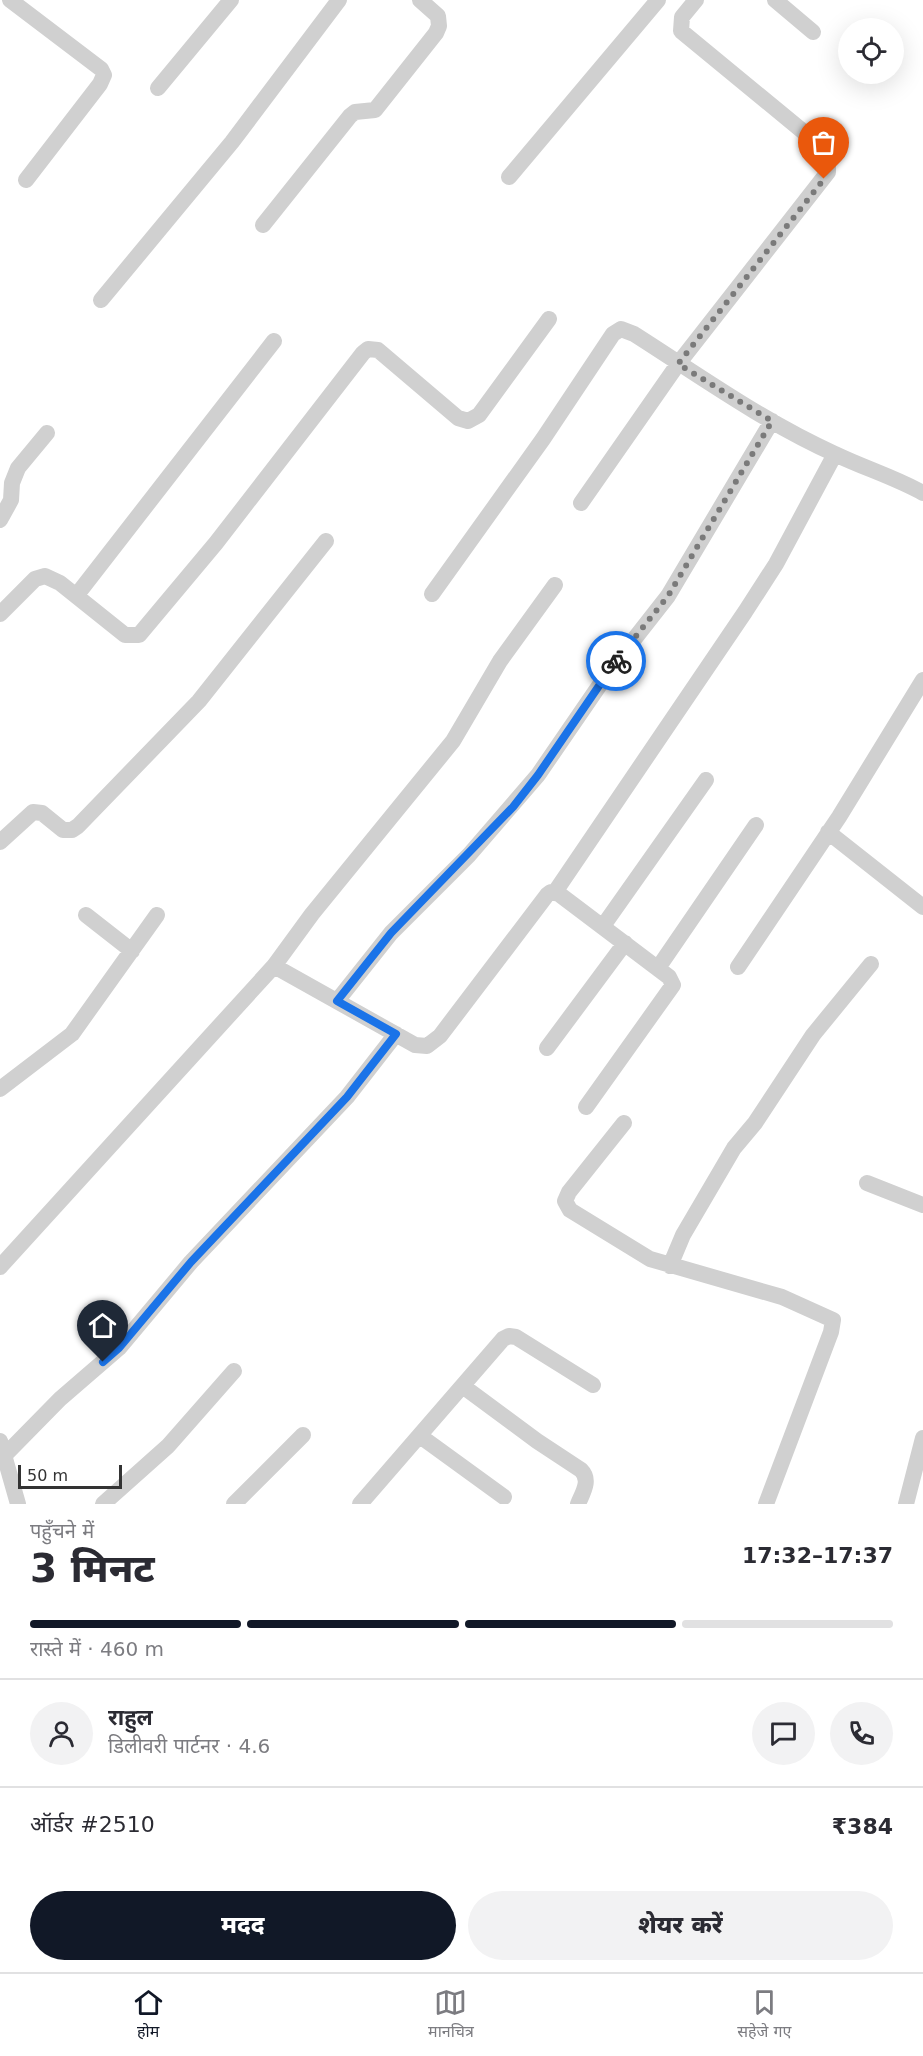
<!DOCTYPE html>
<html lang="hi">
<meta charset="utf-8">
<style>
body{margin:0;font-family:"DejaVu Sans","Noto Sans Devanagari",sans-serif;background:#f2f2f3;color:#2b2b33;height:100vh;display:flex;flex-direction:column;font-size:22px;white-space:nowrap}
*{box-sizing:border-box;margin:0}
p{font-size:20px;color:#7c7c81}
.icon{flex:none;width:33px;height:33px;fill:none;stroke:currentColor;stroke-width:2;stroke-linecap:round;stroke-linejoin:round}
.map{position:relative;height:1504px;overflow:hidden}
.details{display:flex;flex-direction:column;background:#fff;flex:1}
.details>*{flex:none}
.tools{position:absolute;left:838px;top:18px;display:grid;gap:12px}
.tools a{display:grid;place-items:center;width:66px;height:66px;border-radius:50%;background:#fff;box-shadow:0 6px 24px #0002;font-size:30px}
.scale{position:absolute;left:18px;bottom:15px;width:104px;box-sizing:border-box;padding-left:6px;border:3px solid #333;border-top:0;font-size:16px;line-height:21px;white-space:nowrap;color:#333;-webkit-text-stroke:4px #fff;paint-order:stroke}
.pin{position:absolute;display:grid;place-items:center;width:51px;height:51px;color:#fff;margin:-62px -26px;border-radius:50% 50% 50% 0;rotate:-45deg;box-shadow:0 0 6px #0007}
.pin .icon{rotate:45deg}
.courier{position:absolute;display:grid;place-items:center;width:60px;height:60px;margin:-30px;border:4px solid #1a73e8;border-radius:50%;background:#fff;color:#222;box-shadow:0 2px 8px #0007}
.summary em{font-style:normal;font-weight:800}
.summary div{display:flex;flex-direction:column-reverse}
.summary{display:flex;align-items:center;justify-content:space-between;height:102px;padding:0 30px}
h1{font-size:39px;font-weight:800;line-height:45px}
.bar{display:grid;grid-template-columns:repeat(4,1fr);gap:9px 6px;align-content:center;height:72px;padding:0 30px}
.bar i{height:8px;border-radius:4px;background:#e1e1e2}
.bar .current{background:#111827}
.bar p{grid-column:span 4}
.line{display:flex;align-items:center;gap:15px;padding:0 30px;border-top:2px solid #e1e1e2}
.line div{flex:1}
.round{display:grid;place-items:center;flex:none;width:63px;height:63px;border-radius:32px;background:#f2f2f3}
.action{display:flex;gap:12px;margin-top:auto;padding:12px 30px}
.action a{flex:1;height:69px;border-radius:36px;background:#111827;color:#fff;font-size:24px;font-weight:800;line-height:69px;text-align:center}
.action a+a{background:#f2f2f3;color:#2b2b33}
.dock{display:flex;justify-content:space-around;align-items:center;height:84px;border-top:2px solid #e1e1e2;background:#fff;font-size:16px;color:#7c7c81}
.dock a{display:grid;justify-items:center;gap:3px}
.dock .current{color:#111827}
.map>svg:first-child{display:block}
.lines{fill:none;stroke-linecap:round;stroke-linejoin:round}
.minor{stroke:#d0d0d0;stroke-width:16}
.done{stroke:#7a7a7a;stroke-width:6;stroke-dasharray:0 10.8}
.route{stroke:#1a73e8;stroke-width:8}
</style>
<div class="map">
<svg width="923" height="1504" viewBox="0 0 923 1504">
<rect width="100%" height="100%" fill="#fff"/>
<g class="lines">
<path class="minor" d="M10 0 101 69 104 75 100 84 26 180
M775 0 813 32
M158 88 231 0
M509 177 658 0
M263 225 350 116 355 112 375 110 436 33 439 26 438 16 420 0
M101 300 232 142 339 0
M581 503 678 364 828 172V158L817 143 681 31 682 17 696 0
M0 520 11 500 12 483 18 468 47 433
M432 594 543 439 613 334 621 329 634 334C700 376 764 422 835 454 864 468 894 477 923 493
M76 596 274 341
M0 614 35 579 45 576 60 583 125 635H139L216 543 363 353 368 349 378 350 458 418 468 421 479 415 549 319
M828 832 923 907
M0 842 33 812 42 813 63 830H72L78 826 199 701 326 541
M555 892 745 612 776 564 835 454
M86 915 132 951
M603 926 706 780
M274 966 415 1045 427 1046 440 1036 547 895 551 892 559 894 669 977 673 985 586 1107
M738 967 839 817 923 680
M658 968 756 825
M337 1001 391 933 469 855 538 775 610 670 668 596 772 421
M547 1048 625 943
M0 1089 72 1034 157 915
M624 1123 569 1192 565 1201 570 1210 650 1259 782 1297 833 1320 831 1332 766 1504
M867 1183 923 1205
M670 1266 683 1235 734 1148 755 1123 813 1035 871 964
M0 1267 274 966 312 914 453 741 500 661 555 585
M464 1387 537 1441 581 1470C591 1480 583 1492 578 1504
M420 1436 504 1497
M0 1441 18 1504
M4 1456 60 1399 119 1348 191 1262 347 1097 396 1034
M103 1504 168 1446 234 1371
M234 1504 303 1435
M360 1504 503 1339 509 1336 516 1337 593 1385
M906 1504 923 1438"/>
</g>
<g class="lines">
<path class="done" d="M616 661 668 596 772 421 678 364 824 179"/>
<path class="route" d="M103 1362 119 1348 191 1262 347 1097 396 1034 337 1001 391 933 513 807 538 775 616 661"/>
</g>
</svg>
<div class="tools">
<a><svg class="icon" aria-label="locate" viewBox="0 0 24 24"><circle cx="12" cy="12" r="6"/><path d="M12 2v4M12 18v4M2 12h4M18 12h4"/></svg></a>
</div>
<div class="scale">50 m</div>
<div class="pin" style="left:824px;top:179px;background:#ea580c"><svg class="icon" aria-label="bag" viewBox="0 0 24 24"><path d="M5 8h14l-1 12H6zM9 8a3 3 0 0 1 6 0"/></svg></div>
<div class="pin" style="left:103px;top:1362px;background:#1f2937"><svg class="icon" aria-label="home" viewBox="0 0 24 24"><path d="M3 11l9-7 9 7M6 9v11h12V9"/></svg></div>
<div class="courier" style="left:616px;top:661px"><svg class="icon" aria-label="bike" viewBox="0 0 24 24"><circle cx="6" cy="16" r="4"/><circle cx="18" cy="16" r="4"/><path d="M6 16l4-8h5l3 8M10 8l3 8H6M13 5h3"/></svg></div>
</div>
<section class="details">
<div class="summary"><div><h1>3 मिनट</h1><p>पहुँचने में</p></div><em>17:32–17:37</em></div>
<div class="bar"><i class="current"></i><i class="current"></i><i class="current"></i><i></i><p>रास्ते में · 460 m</p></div>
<div class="line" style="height:108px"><a class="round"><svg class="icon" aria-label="person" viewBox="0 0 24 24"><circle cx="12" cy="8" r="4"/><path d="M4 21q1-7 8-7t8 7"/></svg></a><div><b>राहुल</b><p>डिलीवरी पार्टनर · 4.6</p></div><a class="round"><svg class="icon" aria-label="chat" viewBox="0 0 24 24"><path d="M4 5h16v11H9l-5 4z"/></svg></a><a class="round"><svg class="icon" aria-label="phone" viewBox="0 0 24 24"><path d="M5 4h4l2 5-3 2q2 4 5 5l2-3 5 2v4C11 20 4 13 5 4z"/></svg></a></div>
<div class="line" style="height:78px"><div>ऑर्डर #2510</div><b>₹384</b></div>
<div class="action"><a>मदद</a><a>शेयर करें</a></div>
</section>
<nav class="dock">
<a class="current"><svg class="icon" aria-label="home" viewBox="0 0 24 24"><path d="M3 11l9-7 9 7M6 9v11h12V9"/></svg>होम</a>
<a><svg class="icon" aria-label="map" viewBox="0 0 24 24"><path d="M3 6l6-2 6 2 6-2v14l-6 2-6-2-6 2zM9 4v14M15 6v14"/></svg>मानचित्र</a>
<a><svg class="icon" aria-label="saved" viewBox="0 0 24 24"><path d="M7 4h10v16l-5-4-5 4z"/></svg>सहेजे गए</a>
</nav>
